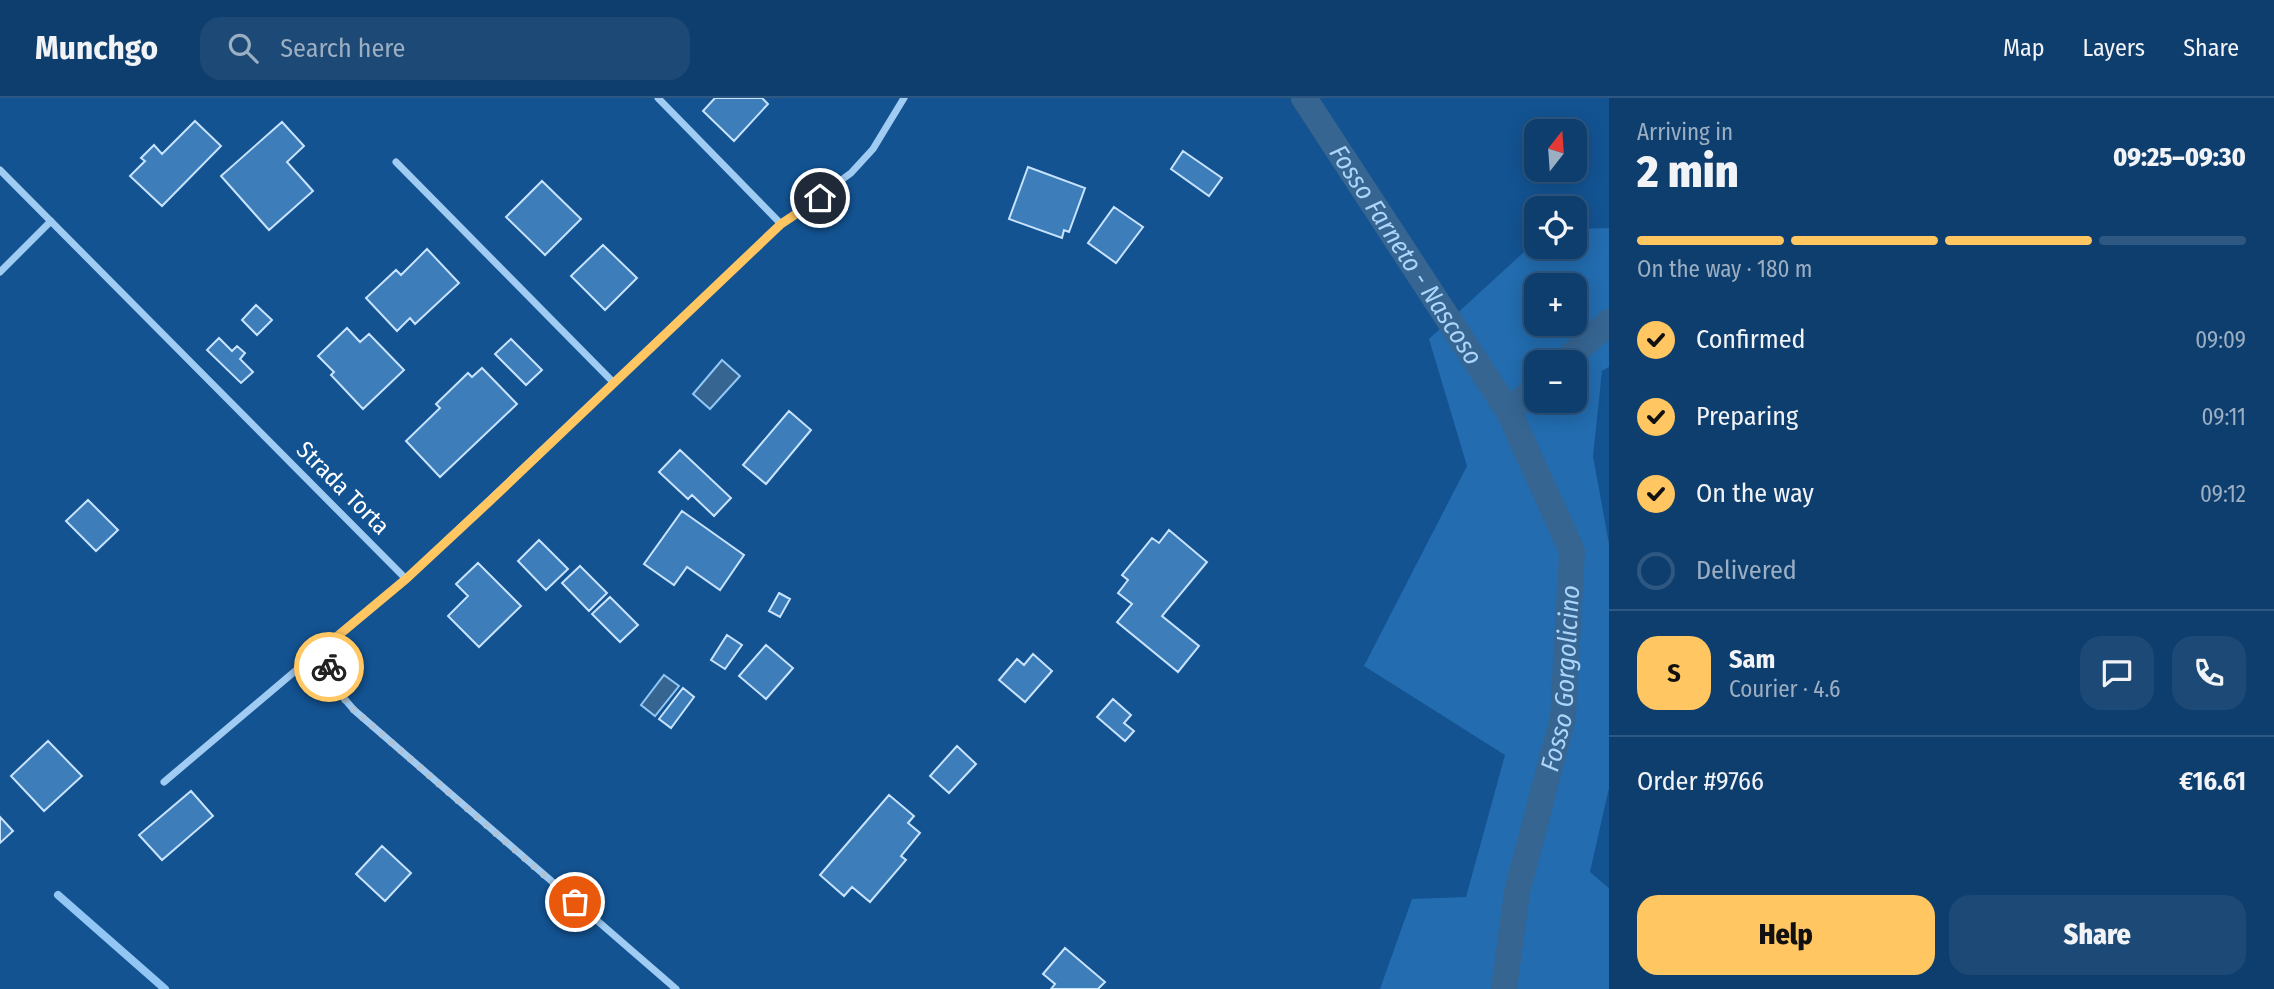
<!DOCTYPE html>
<meta charset="utf-8">
<style>
body{margin:0;font-family:"Fira Sans Condensed",sans-serif;background:#1c4976;color:#f1f3f6;height:100vh;display:flex;flex-direction:column;font-size:26px;white-space:nowrap}
*{box-sizing:border-box;margin:0}
p{font-size:23px;color:#9baec2}
.icon{flex:none;width:38px;height:38px;fill:none;stroke:currentColor;stroke-width:2;stroke-linecap:round;stroke-linejoin:round}
.map{position:relative;flex:1;overflow:hidden}
.side{display:flex;flex-direction:column;background:#0e3e6e;width:665px}
.side>*{flex:none}
.needle{width:46px;rotate:17deg}
.buttons{position:absolute;left:1524px;top:21px;display:grid;gap:14px}
.buttons a{display:grid;place-items:center;width:63px;height:63px;border-radius:14px;background:#0e3e6e;box-shadow:0 4px 18px #0003,0 0 0 2px #2e5781;font-size:35px}
.pin{position:absolute;display:grid;place-items:center;width:60px;height:60px;color:#fff;margin:-30px;border:4px solid #fff;border-radius:50%;box-shadow:0 2px 7px #0007}
.courier{position:absolute;display:grid;place-items:center;width:70px;height:70px;margin:-35px;border:5px solid #ffc661;border-radius:50%;background:#fff;color:#222;box-shadow:0 2px 9px #0007}
.overview em{font-style:normal;font-weight:800}
.overview div{display:flex;flex-direction:column-reverse}
.overview{display:flex;align-items:center;justify-content:space-between;height:119px;padding:0 28px}
h1{font-size:46px;font-weight:800;line-height:52px}
.bar{display:grid;grid-template-columns:repeat(4,1fr);gap:10px 7px;align-content:center;height:84px;padding:0 28px}
.bar i{height:9px;border-radius:5px;background:#2e5781}
.bar .current{background:#ffc661}
.bar p{grid-column:span 4}
.line{display:flex;align-items:center;gap:18px;padding:0 28px;border-top:2px solid #2e5781}
.line div{flex:1}
.round{display:grid;place-items:center;flex:none;width:74px;height:74px;border-radius:21px;background:#1c4976}
ol{padding:0 28px;list-style:none}
li{display:flex;align-items:center;gap:21px;height:77px}
li p{margin-inline-start:auto}
li .icon{padding:7px;border-radius:50%;background:#ffc661;color:#111;stroke-width:4}
li:last-child{color:#9baec2}
li i{width:38px;height:38px;border:4px solid #2e5781;border-radius:50%}
.action{display:flex;gap:14px;margin-top:auto;padding:14px 28px}
.action a{flex:1;height:80px;border-radius:21px;background:#ffc661;color:#111;font-size:28px;font-weight:800;line-height:80px;text-align:center}
.action a+a{background:#1c4976;color:#f1f3f6}
header{display:flex;align-items:center;gap:42px;box-sizing:border-box;height:98px;padding:0 35px;background:#0e3e6e;border-bottom:2px solid #2e5781}
header strong{font-size:33px}
nav{display:flex;gap:38px;margin-inline-start:auto;font-size:24px}
.search{width:490px;height:63px;background:#1c4976;display:flex;align-items:center;gap:18px;box-sizing:border-box;padding:0 24px;border-radius:21px;color:#9baec2;font-size:26px}
main{display:flex;flex:1;min-height:0}
.map>svg:first-child{display:block}
.green{fill:#226caf;fill-rule:evenodd}
.water{fill:#366592;stroke:#92c7f5;stroke-width:2}
.lines{fill:none;stroke-linecap:round;stroke-linejoin:round}
.stream{stroke:#92c7f5;stroke-width:8}
.canal{stroke:#366592;stroke-width:26}
.building{fill:#3c7dba;stroke:#c7e3fd;stroke-width:2}
.minor{stroke:#a0cbf2;stroke-width:7}
.done{stroke:#acc3d9;stroke-width:7;stroke-dasharray:0 12.6}
.route{stroke:#ffc661;stroke-width:9}
.labels{text-anchor:middle;dominant-baseline:central;stroke-width:7;stroke-linejoin:round;paint-order:stroke}
.street-label{font-size:24px;fill:#fff;stroke:#135392}
.water-label{font-size:26px;font-style:italic;fill:#acd5f9;stroke:#135392}
</style>
<header>
<strong>Munchgo</strong>
<div class="search"><svg class="icon" aria-label="search" viewBox="0 0 24 24"><circle cx="10" cy="10" r="6"/><path d="M15 15l6 6"/></svg>Search here</div>
<nav><a>Map</a><a>Layers</a><a>Share</a></nav>
</header>
<main>
<div class="map">
<svg width="1609" height="891" viewBox="0 0 1609 891">
<rect width="100%" height="100%" fill="#135392"/>
<path class="green" d="M1609 130V269L1602 273 1593 358 1609 446V690L1590 774 1609 790V891H1380L1412 801 1466 799 1505 657 1364 568 1467 368 1429 241 1536 143V149H1575V131ZM1536 187H1575V226H1536ZM1536 264H1575V303H1536Z"/>
<path class="water" d="M722 262 740 278 710 311 693 296Z
M664 577 679 588 655 618 641 607Z"/>
<g class="lines">
<path class="stream" d="M58 797 165 891"/>
<g class="canal">
<path id="s1" d="M1304 0 1509 314"/>
<path d="M1564 264 1609 224"/>
<path id="s2" d="M1504 891 1517 794 1563 619 1572 453 1509 314 1536 289"/>
</g>
</g>
<path class="building" d="M715 0H762L768 6 734 43 703 13Z
M195 23 221 48 162 108 130 78 145 63 141 60 154 47 162 56Z
M282 24 304 48 287 64 313 93 269 132 221 78Z
M1183 53 1222 80 1209 98 1171 71Z
M1028 69 1085 90 1069 134 1064 132 1062 140 1009 121Z
M542 83 581 121 545 157 506 119Z
M1114 109 1143 129 1116 165 1088 145Z
M603 147 637 180 605 212 571 178Z
M427 151 459 185 415 226 410 220 397 233 366 200 396 172 401 177Z
M256 207 272 222 257 237 242 222Z
M347 230 360 244 369 236 404 272 363 311 331 277 334 274 318 258Z
M219 240 232 253 237 248 245 255 240 261 253 274 241 285 207 252Z
M511 241 542 272 526 287 495 256Z
M482 270 517 306 440 379 406 343 440 310 436 306 468 275 472 279Z
M789 313 811 332 766 386 743 367Z
M680 352 731 400 714 418 692 397 688 401 659 374Z
M88 402 118 432 96 453 66 423Z
M682 413 744 457 720 492 687 469 674 487 644 466Z
M1169 432 1207 464 1162 518 1199 548 1178 574 1117 524 1132 506 1118 495 1128 482 1122 477 1152 440 1159 445Z
M539 442 568 471 546 492 518 463Z
M478 465 521 508 479 549 448 518 468 498 456 486Z
M580 468 607 495 589 513 562 485Z
M779 495 790 501 780 519 769 513Z
M610 499 638 527 620 544 592 516Z
M727 537 742 547 725 571 711 562Z
M766 547 793 570 766 601 739 578Z
M1033 556 1052 573 1025 604 999 582 1017 561 1024 567Z
M683 590 694 599 671 630 659 621Z
M1113 601 1131 617 1124 625 1134 633 1125 643 1097 619Z
M48 643 82 678 44 713 11 678Z
M957 648 976 666 949 695 930 678Z
M191 693 213 718 162 762 139 737Z
M889 697 914 718 908 725 920 735 901 758 906 762 870 804 852 789 844 798 820 777Z
M0 719 13 733 0 745Z
M382 748 411 775 385 803 356 776Z
M1065 850 1105 884 1098 891H1051L1055 886 1043 876Z"/>
<g class="lines">
<path class="minor" d="M658 0 781 126
M396 64 614 285
M0 72 406 481 781 126 851 75 873 51 904 0
M0 174 51 123
M406 481 334 541 328 564 329 575 336 591 354 612 676 891
M164 684 333 541"/>
</g>
<g class="lines">
<path class="done" d="M329 569 335 591 354 612 575 804"/>
<path class="route" d="M329 569 334 541 406 481 491 402 781 126 820 100"/>
</g>
<g class="labels">
<g class="street-label">
<text transform="translate(343 390) rotate(45)">Strada Torta</text>
</g>
<g class="water-label">
<text stroke="none"><textPath href="#s1" startOffset="187">Fosso Farneto - Nascoso</textPath></text>
<text stroke="none"><textPath href="#s2" startOffset="317">Fosso Gorgolicino</textPath></text>
</g>
</g>
</svg>
<div class="buttons">
<a><svg class="needle" viewBox="-14 -14 28 28"><path d="M0-13l5 13h-10z" fill="#e53935"/><path d="M0 13l5-13h-10z" fill="#9baec2"/></svg></a>
<a><svg class="icon" aria-label="locate" viewBox="0 0 24 24"><circle cx="12" cy="12" r="6"/><path d="M12 2v4M12 18v4M2 12h4M18 12h4"/></svg></a>
<a>+</a>
<a>−</a>
</div>
<div class="pin" style="left:575px;top:804px;background:#ea580c"><svg class="icon" aria-label="bag" viewBox="0 0 24 24"><path d="M5 8h14l-1 12H6zM9 8a3 3 0 0 1 6 0"/></svg></div>
<div class="pin" style="left:820px;top:100px;background:#1f2937"><svg class="icon" aria-label="home" viewBox="0 0 24 24"><path d="M3 11l9-7 9 7M6 9v11h12V9"/></svg></div>
<div class="courier" style="left:329px;top:569px"><svg class="icon" aria-label="bike" viewBox="0 0 24 24"><circle cx="6" cy="16" r="4"/><circle cx="18" cy="16" r="4"/><path d="M6 16l4-8h5l3 8M10 8l3 8H6M13 5h3"/></svg></div>
</div>
<section class="side">
<div class="overview"><div><h1>2 min</h1><p>Arriving in</p></div><em>09:25–09:30</em></div>
<div class="bar"><i class="current"></i><i class="current"></i><i class="current"></i><i></i><p>On the way · 180 m</p></div>
<ol>
<li><svg class="icon" aria-label="check" viewBox="0 0 24 24"><path d="M5 12l5 5 9-10"/></svg>Confirmed<p>09:09</p></li>
<li><svg class="icon" aria-label="check" viewBox="0 0 24 24"><path d="M5 12l5 5 9-10"/></svg>Preparing<p>09:11</p></li>
<li><svg class="icon" aria-label="check" viewBox="0 0 24 24"><path d="M5 12l5 5 9-10"/></svg>On the way<p>09:12</p></li>
<li><i></i>Delivered</li>
</ol>
<div class="line" style="height:126px"><b class="round" style="background:#ffc661;color:#111">S</b><div><b>Sam</b><p>Courier · 4.6</p></div><a class="round"><svg class="icon" aria-label="chat" viewBox="0 0 24 24"><path d="M4 5h16v11H9l-5 4z"/></svg></a><a class="round"><svg class="icon" aria-label="phone" viewBox="0 0 24 24"><path d="M5 4h4l2 5-3 2q2 4 5 5l2-3 5 2v4C11 20 4 13 5 4z"/></svg></a></div>
<div class="line" style="height:91px"><div>Order #9766</div><b>€16.61</b></div>
<div class="action"><a>Help</a><a>Share</a></div>
</section>
</main>
